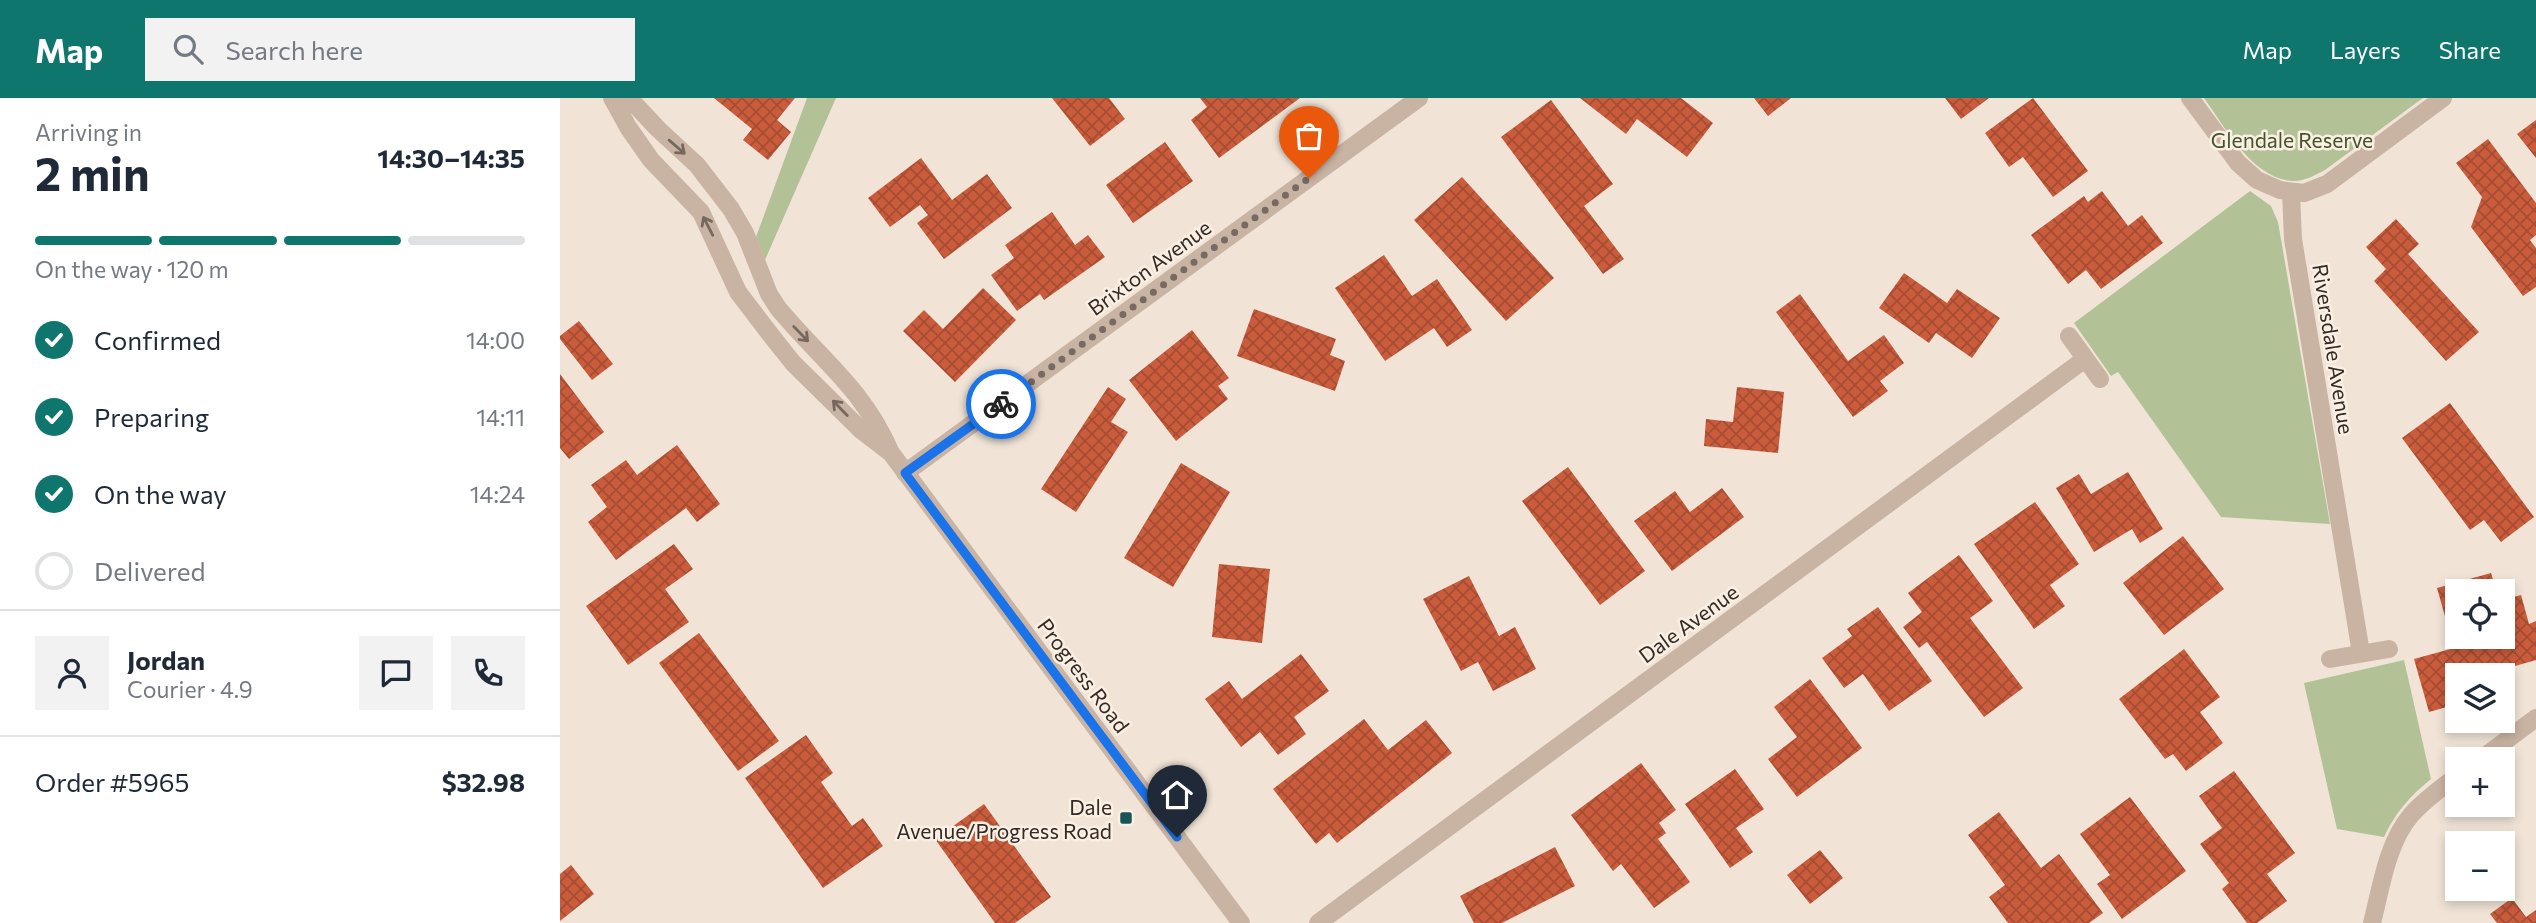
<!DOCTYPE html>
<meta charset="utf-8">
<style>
body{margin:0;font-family:Commissioner,sans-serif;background:#f2f2f3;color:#1f2937;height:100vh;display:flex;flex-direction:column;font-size:26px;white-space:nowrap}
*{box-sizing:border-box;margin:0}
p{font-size:23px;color:#747a83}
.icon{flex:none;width:38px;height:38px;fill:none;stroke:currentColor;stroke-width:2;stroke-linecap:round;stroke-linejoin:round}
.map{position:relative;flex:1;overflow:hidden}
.panel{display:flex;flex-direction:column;background:#fff;width:560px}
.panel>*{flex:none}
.buttons{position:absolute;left:1885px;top:481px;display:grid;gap:14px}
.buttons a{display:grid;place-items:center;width:70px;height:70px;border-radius:0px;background:#fff;box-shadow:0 4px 10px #0003;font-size:35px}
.pin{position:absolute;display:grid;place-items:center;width:60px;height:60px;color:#fff;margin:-72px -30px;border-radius:50% 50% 50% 0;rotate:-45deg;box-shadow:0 0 7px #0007}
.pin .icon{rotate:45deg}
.courier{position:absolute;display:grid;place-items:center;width:70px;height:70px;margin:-35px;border:5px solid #1a73e8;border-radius:50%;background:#fff;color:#222;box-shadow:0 2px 9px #0007}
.summary em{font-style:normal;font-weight:700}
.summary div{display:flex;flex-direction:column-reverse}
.summary{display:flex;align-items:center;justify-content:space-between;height:119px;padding:0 35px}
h1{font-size:46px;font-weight:700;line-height:52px}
.bar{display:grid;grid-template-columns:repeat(4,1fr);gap:10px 7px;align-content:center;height:84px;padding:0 35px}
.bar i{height:9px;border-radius:5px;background:#e0e1e3}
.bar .on{background:#0f766e}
.bar p{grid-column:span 4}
.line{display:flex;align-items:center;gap:18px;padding:0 35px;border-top:2px solid #e0e1e3}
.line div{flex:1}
.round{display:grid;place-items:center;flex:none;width:74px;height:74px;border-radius:0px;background:#f2f2f3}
ol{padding:0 35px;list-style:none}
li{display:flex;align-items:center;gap:21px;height:77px}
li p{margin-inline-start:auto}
li .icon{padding:7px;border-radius:50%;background:#0f766e;color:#fff;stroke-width:4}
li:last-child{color:#747a83}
li i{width:38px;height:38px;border:4px solid #e0e1e3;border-radius:50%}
header{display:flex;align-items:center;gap:42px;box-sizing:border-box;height:98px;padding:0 35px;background:#0f766e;color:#fff}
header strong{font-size:33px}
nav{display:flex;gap:38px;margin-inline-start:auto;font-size:24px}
.search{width:490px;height:63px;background:#f2f2f3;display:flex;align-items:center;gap:18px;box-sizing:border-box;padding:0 24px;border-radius:0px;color:#747a83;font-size:26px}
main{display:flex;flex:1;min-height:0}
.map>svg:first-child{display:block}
.park{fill:#b3c197}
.building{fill:url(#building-cross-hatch)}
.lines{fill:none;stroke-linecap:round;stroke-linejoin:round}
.minor{stroke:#c9b4a3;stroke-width:18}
.oneway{stroke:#77685e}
.done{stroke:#766a63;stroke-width:7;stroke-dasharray:0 12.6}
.route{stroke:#1a73e8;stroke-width:9}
.poi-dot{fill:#1a5456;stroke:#f9efe3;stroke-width:2.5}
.labels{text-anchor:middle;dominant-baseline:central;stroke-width:5;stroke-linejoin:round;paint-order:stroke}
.park-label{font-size:21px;fill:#445328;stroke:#f9efe3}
.street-label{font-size:21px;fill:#342925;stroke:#f9efe3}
.poi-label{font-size:21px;fill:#342925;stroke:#f9efe3;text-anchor:end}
</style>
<header>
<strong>Map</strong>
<div class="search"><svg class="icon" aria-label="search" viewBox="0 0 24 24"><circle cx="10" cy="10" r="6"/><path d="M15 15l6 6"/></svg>Search here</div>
<nav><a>Map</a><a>Layers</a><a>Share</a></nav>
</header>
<main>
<section class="panel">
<div class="summary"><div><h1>2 min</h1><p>Arriving in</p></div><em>14:30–14:35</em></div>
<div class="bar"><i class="on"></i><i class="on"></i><i class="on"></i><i></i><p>On the way · 120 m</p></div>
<ol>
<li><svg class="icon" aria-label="check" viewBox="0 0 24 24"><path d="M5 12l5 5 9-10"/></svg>Confirmed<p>14:00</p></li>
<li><svg class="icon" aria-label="check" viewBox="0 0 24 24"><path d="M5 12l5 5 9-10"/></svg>Preparing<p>14:11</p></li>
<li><svg class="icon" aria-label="check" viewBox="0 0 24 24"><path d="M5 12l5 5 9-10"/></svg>On the way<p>14:24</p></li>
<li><i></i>Delivered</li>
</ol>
<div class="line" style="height:126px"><a class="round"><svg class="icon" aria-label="person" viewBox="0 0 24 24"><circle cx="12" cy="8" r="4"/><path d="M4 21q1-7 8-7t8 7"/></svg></a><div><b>Jordan</b><p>Courier · 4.9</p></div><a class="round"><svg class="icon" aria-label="chat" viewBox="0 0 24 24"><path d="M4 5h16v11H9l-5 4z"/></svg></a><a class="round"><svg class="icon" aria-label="phone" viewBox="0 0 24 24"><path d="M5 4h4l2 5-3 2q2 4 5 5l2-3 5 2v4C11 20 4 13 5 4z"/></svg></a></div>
<div class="line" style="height:91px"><div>Order #5965</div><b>$32.98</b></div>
</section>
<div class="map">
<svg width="1976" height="825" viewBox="0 0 1976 825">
<defs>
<pattern id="building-cross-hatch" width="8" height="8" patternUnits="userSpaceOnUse" patternTransform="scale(1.75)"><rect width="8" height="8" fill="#ca5c3c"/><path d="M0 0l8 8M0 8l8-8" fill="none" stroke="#a54c32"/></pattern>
</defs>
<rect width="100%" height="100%" fill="#f1e4d7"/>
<path class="park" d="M247 0H276L205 162 196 139Z
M1644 0H1863L1765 72C1755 77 1745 83 1734 83 1693 82 1665 29 1644 0Z
M1690 93 1711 108 1718 124 1770 426 1661 419 1558 274 1551 278 1514 225Z
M1844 562 1871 681C1850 698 1835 715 1824 739L1777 731 1744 585Z"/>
<path class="building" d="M154 0H235L217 22 231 34 208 62 183 42 192 31Z
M492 0H549L565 21 530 48Z
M640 0H740L659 60 631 22 647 9Z
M1020 0H1121L1153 25 1127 59 1077 21 1066 36Z
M1194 0H1231L1208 18Z
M1385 0H1429L1401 21Z
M1473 0 1528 73 1493 99 1463 59 1449 69 1425 35Z
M991 2 1053 86 1024 108 1064 161 1043 176 941 39Z
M1976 22V60L1957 36Z
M1928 41 1976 105V137L1970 142 1976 150V189L1963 198 1911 129 1922 99 1896 65Z
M605 44 633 83 573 125 546 87Z
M361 60 392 102 427 76 452 110 384 161 357 125 368 117 360 107 330 129 308 100Z
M902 79 994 180 946 223 854 122Z
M1542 93 1568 128 1582 117 1603 145 1541 191 1526 172 1508 186 1471 137 1524 98 1528 104Z
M492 114 515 147 528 137 545 159 484 202 480 196 457 213 431 177 454 160 445 147Z
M1836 121 1859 146 1848 156 1919 234 1886 263 1814 183 1826 171 1806 149Z
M824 157 852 198 877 181 912 232 887 249 874 230 825 263 775 190Z
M1344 175 1387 205 1397 191 1440 220 1412 260 1376 235 1369 245 1319 210Z
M423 190 456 222 395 284 343 233 364 212 383 231Z
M1240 196 1288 263 1324 237 1344 265 1320 283 1328 293 1293 319 1216 214Z
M694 211 776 241 770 257 785 263 775 293 677 258Z
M19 223 53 266 32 282 0 241V238Z
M632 232 669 280 658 288 668 301 616 343 569 282Z
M0 276 44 334 9 361 0 350Z
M548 289 566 301 551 324 568 334 516 414 481 391Z
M1177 289 1224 294 1218 355 1144 348 1146 321 1173 324Z
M1890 305 1974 419 1941 444 1924 422 1910 432 1842 340Z
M117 347 160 406 137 424 126 410 56 462 28 424 47 409 31 387 66 362 77 377Z
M621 365 670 394 613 489 564 460Z
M1008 369 1085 473 1040 507 962 403Z
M1568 374 1603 431 1580 445 1572 431 1534 454 1496 390 1519 376 1531 396Z
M1162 390 1184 419 1112 473 1074 423 1115 393 1130 414Z
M1475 404 1519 466 1490 487 1505 508 1474 531 1414 446Z
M1623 438 1664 491 1604 537 1563 485Z
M114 446 133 471 105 491 129 524 68 567 26 508Z
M1399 457 1433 503 1410 520 1463 590 1424 619 1367 544 1359 550 1343 529 1362 514 1348 495Z
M659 466 710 471 702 545 652 539Z
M1931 475 1937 494H1897V539H1942V502L1961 497 1969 526 1976 523V562L1920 578H1897V606L1869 614 1854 561 1894 550 1877 490Z
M909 478 939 538 955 529 976 571 933 593 918 564 901 573 863 501Z
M1318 509 1372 583 1329 613 1303 576 1284 590 1262 560 1292 538 1287 531Z
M139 535 219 643 178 673 99 565Z
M1624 551 1660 599 1640 614 1663 645 1626 673 1613 656 1605 661 1559 601Z
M741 556 769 593 734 619 746 636 718 657 700 634 681 649 645 601 669 583 682 601Z
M1250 581 1302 650 1237 699 1208 661 1237 639 1214 609Z
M804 621 828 652 866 622 892 655 777 745 769 735 756 746 713 691Z
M246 637 273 675 261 684 292 728 303 720 323 748 263 790 185 680Z
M1081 665 1116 712 1099 725 1106 735 1098 741 1130 784 1094 810 1061 766 1053 773 1011 717Z
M1175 671 1204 711 1176 730 1193 754 1170 770 1125 706Z
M1674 673 1735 755 1707 776 1727 803 1697 825H1687L1662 791 1669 785 1640 746 1662 730 1639 698Z
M1570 699 1626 773 1562 821 1537 786 1550 777 1520 736Z
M424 706 491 799 455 825H435L375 741Z
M1439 714 1481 770 1499 756 1543 815 1529 825H1448L1429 799 1445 787 1408 737Z
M995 749 1015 788 942 825H914L900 798Z
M1260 752 1283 780 1250 806 1227 777Z
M11 767 34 796 0 823V776Z
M1952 800 1966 819 1976 812V825H1937L1930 816Z"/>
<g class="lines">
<path class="minor" d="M52 0 68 29 91 62 141 114 178 194 210 236 233 265 301 332 331 355
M69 0 98 31 137 67 171 111 185 135 209 196 218 210C261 262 303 290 331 355L681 825
M1630 0 1678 65 1697 82 1720 92 1744 95 1767 86 1883 0
M1731 95 1733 141 1801 555
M1509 238 1540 281
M345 375 859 0
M1770 561 1829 551
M1920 662 1976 620
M758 825 1525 261
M1812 825C1821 790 1827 745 1851 717 1864 702 1881 690 1897 678"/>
</g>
<defs><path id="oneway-shaft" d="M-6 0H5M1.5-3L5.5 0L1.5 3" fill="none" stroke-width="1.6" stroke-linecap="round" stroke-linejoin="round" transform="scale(1.75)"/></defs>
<g class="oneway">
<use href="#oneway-shaft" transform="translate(117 49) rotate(41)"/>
<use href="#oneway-shaft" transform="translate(148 128) rotate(-117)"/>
<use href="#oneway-shaft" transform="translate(241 236) rotate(46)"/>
<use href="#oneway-shaft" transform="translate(280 310) rotate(-134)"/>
</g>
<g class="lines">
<path class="done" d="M441 306 749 80"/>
<path class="route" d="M441 306 345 375 617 739"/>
</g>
<rect class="poi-dot" x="559" y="713" width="14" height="14" rx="3.5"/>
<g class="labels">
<g class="park-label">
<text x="1732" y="41">Glendale Reserve</text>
</g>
<g class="street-label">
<text transform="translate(589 169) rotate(-36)">Brixton Avenue</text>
<text transform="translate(1774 251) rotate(81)">Riversdale Avenue</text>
<text transform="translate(1128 525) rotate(-36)">Dale Avenue</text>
<text transform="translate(524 577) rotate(53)">Progress Road</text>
</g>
<g class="poi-label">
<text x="552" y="708">Dale<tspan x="552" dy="24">Avenue/Progress Road</tspan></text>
</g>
</g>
</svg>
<div class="buttons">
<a><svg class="icon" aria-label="locate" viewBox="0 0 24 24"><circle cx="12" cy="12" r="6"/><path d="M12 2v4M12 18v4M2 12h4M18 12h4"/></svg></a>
<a><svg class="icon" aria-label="layers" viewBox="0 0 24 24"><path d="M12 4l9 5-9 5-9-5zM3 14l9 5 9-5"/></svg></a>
<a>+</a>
<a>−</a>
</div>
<div class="pin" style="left:749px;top:80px;background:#ea580c"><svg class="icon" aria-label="bag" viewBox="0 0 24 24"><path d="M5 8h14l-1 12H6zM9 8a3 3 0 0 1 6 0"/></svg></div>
<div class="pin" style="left:617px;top:739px;background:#1f2937"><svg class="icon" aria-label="home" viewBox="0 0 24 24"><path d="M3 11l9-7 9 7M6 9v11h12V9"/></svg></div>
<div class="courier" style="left:441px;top:306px"><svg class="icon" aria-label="bike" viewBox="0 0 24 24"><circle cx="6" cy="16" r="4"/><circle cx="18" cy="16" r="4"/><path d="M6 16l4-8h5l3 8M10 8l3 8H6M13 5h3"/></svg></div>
</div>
</main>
